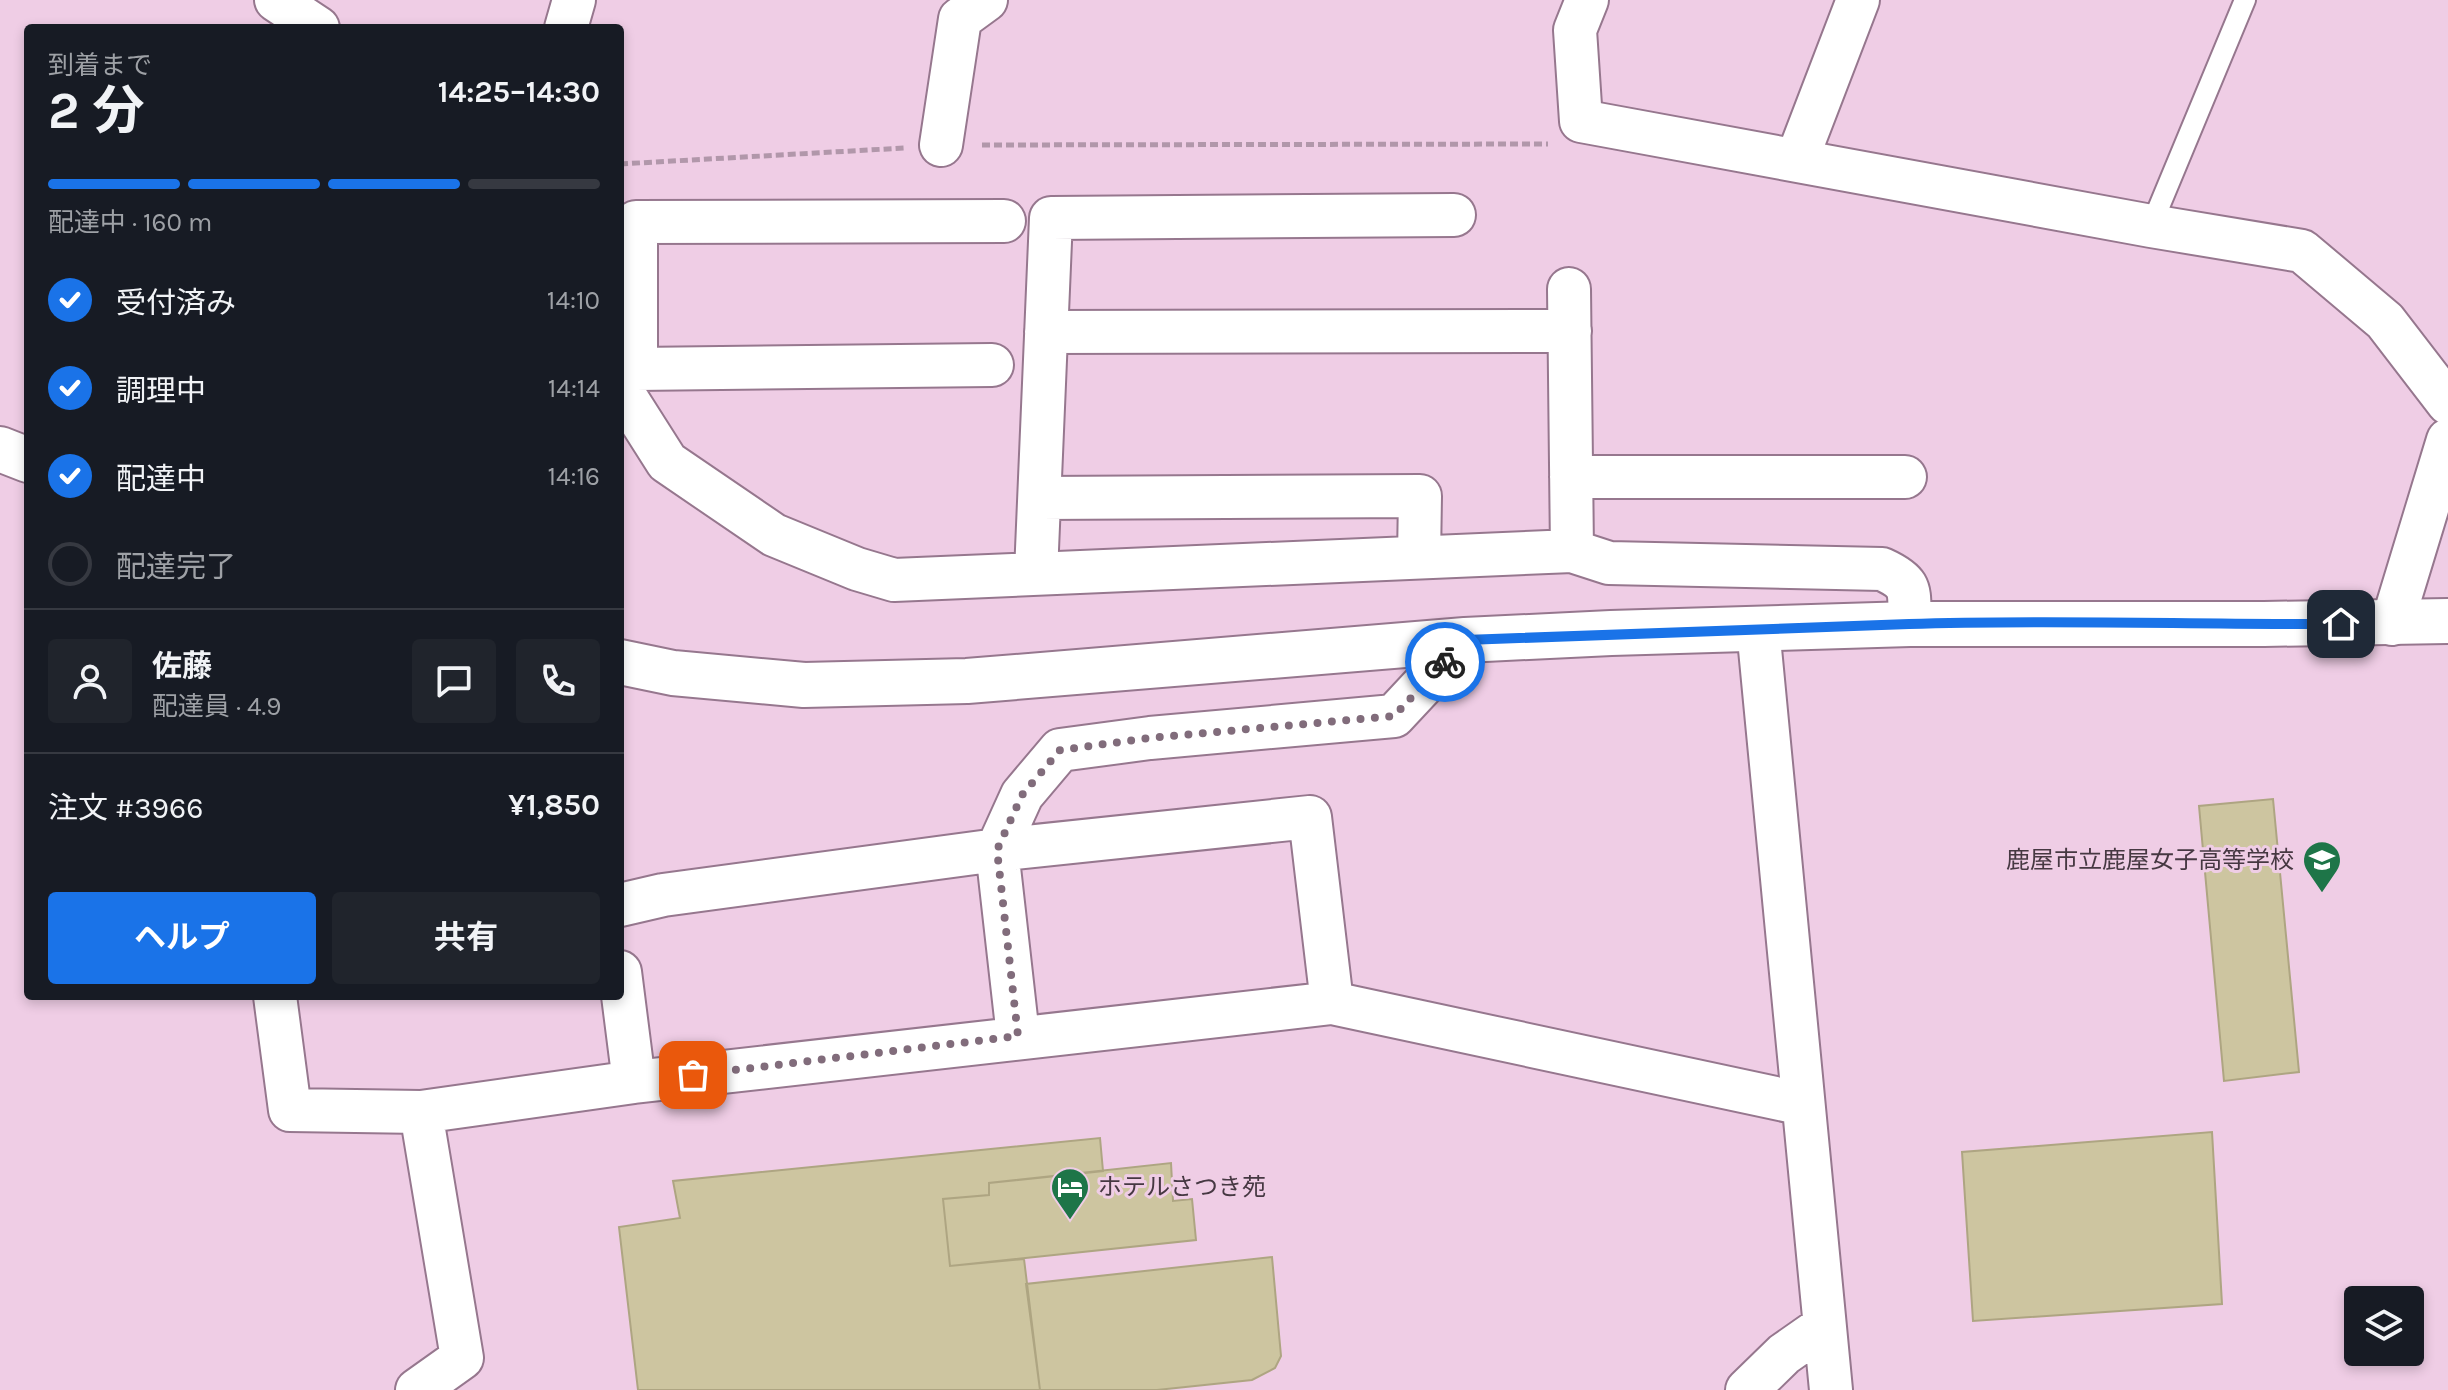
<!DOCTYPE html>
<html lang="ja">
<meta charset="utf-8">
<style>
body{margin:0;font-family:Karla,"Noto Sans JP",sans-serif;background:#20242c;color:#f1f3f6;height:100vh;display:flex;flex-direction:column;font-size:30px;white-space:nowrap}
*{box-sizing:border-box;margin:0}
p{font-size:26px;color:#9ea1a6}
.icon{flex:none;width:44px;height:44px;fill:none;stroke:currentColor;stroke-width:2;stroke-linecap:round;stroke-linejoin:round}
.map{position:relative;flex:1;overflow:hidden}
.sheet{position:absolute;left:24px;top:24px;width:600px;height:976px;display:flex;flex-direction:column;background:#171b24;border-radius:8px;box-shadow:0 4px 12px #0003}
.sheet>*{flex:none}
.controls{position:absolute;left:2344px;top:1286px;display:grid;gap:16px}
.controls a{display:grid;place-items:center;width:80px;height:80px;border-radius:8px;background:#171b24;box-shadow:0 4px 12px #0003;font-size:40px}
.pin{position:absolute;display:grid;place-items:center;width:68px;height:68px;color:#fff;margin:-34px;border-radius:16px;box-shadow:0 4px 12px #0006}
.courier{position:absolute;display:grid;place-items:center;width:80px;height:80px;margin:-40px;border:6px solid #1a73e8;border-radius:50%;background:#fff;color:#222;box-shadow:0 2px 10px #0007}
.head em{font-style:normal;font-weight:700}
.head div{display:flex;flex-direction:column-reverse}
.head{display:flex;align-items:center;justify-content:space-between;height:136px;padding:0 24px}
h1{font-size:52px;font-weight:700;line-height:60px}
.bar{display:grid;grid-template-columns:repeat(4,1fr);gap:12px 8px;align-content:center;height:96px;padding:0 24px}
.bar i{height:10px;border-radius:6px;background:#363941}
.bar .current{background:#1a73e8}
.bar p{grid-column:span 4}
.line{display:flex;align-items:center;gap:20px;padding:0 24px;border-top:2px solid #363941}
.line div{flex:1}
.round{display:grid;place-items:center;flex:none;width:84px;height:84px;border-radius:8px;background:#20242c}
ol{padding:0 24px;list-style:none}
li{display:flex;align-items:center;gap:24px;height:88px}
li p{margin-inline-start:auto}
li .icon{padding:8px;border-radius:50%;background:#1a73e8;color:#fff;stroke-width:4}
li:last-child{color:#9ea1a6}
li i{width:44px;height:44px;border:4px solid #363941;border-radius:50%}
.cta{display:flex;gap:16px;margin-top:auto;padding:16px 24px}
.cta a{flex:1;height:92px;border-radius:8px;background:#1a73e8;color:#fff;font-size:32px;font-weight:700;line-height:92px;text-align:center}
.cta a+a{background:#20242c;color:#f1f3f6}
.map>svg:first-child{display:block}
.building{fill:#cdc5a0;stroke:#aea582;stroke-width:2}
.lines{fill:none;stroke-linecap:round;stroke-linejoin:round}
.lane-casing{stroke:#96778e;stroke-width:24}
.street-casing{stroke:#96778e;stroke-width:46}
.secondary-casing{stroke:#96778e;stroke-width:48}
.path{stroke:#b197aa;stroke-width:5;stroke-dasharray:8 4;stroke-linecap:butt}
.lane{stroke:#fff;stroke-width:20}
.street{stroke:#fff;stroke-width:42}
.secondary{stroke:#fff;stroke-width:44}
.done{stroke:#816c7b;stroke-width:8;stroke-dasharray:0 14.4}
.route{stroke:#1a73e8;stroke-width:10}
.labels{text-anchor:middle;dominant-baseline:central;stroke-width:6;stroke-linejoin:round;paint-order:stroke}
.poi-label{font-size:24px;fill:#463842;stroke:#efcde5;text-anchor:end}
</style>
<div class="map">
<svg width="2448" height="1390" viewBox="0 0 2448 1390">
<rect width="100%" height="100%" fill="#efcde5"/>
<path class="building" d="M2273 799 2299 1072 2224 1081 2199 806Z
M2212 1132 2222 1304 1973 1321 1962 1152Z
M1100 1138 1103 1171 989 1183V1195L943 1199 950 1266 1024 1259 1040 1390H638L619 1227 680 1218 673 1181Z
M1171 1163 1173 1201 1192 1199 1196 1240 950 1266 943 1199 989 1195V1183Z
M1272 1257 1281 1356 1275 1368 1252 1380 1157 1390H1040L1026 1284Z"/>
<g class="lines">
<g class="lane-casing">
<path id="lane" d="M2151 226 2245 0"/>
</g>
<g class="street-casing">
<path id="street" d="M276 0 318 28
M1587 0 1575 30 1581 121 2151 226 2302 251 2385 321 2448 403
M566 28 574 0
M941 145 960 19 986 0
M1797 159 1858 0
M1569 289 1572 551
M1046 332 1570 331
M636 369V222L1004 221
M620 377 636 369 992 365
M620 388 667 462 774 535 857 569 894 580 1572 551 1609 563 1882 569C1915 584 1908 591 1910 624
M1571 477H1905
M1040 498 1420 496 1419 557
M1036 573 1051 218 1454 215
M2392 624 2448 440
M1758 628 1831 1390
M620 905 663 895 997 850 1310 817 1332 1003
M620 972 634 1082
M275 996 290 1110 421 1112
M1018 1036 997 850 1022 795 1060 750 1150 738 1394 716 1465 640
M417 1390 462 1358 421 1112 634 1082 1332 1003 1803 1104
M1747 1390 1784 1354 1824 1326"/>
</g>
<g class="secondary-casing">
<path id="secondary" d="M0 449 28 460
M620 662 673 673 804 685 967 681 1465 640 1611 633 1910 624H2264L2448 621"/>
</g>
<path class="path" d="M982 145 1548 144
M620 164 904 148"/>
<use href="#lane" class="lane"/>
<use href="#street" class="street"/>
<use href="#secondary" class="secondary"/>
</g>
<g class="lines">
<path class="done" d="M693 1075 1018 1036 997 850 1022 795 1060 750 1150 738 1394 716 1445 662"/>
<path class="route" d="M1445 662 1465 640C1613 634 1761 629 1909 624 2052 619 2197 625 2341 624"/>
</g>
<defs>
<g id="school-pin" transform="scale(2)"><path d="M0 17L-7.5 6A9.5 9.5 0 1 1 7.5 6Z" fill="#1e7548" stroke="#efcde5"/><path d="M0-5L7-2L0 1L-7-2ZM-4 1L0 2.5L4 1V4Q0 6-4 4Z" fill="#fff"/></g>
<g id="hotel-pin" transform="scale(2)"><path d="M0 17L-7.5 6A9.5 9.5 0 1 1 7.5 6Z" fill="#1e7548" stroke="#efcde5"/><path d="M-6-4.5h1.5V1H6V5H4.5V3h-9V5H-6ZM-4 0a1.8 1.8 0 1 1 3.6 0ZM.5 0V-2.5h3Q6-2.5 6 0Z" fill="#fff"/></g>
</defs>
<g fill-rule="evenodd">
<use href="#school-pin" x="2322" y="860"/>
<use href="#hotel-pin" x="1070" y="1187"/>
</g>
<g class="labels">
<g class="poi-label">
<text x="2294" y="860">鹿屋市立鹿屋女子高等学校</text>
<text x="1098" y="1187" text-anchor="start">ホテルさつき苑</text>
</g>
</g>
</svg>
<div class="controls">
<a><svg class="icon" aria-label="layers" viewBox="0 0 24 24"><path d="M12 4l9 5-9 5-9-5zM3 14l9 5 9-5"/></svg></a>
</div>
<div class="pin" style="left:693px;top:1075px;background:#ea580c"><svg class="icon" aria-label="bag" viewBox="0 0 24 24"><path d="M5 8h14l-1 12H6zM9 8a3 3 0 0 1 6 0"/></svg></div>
<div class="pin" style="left:2341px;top:624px;background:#1f2937"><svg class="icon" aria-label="home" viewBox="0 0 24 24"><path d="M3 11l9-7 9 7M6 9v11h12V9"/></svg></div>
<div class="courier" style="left:1445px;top:662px"><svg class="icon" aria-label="bike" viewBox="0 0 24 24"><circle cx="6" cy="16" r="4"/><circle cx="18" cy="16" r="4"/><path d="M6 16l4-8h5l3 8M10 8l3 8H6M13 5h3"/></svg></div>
<section class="sheet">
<div class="head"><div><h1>2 分</h1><p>到着まで</p></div><em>14:25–14:30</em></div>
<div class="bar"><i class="current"></i><i class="current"></i><i class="current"></i><i></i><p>配達中 · 160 m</p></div>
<ol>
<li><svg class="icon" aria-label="check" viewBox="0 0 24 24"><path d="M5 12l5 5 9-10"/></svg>受付済み<p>14:10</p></li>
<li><svg class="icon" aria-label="check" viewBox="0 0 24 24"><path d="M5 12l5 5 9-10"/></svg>調理中<p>14:14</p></li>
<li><svg class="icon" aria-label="check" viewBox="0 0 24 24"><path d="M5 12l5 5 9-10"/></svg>配達中<p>14:16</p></li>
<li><i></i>配達完了</li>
</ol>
<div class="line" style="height:144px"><a class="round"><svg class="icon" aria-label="person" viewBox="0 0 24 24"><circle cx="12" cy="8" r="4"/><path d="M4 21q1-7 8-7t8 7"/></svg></a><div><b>佐藤</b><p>配達員 · 4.9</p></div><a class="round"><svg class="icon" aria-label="chat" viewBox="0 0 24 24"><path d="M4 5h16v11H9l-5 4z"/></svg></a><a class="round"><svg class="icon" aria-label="phone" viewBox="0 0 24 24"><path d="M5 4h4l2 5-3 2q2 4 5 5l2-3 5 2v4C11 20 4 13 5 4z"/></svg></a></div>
<div class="line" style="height:104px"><div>注文 #3966</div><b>¥1,850</b></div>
<div class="cta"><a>ヘルプ</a><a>共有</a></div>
</section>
</div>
